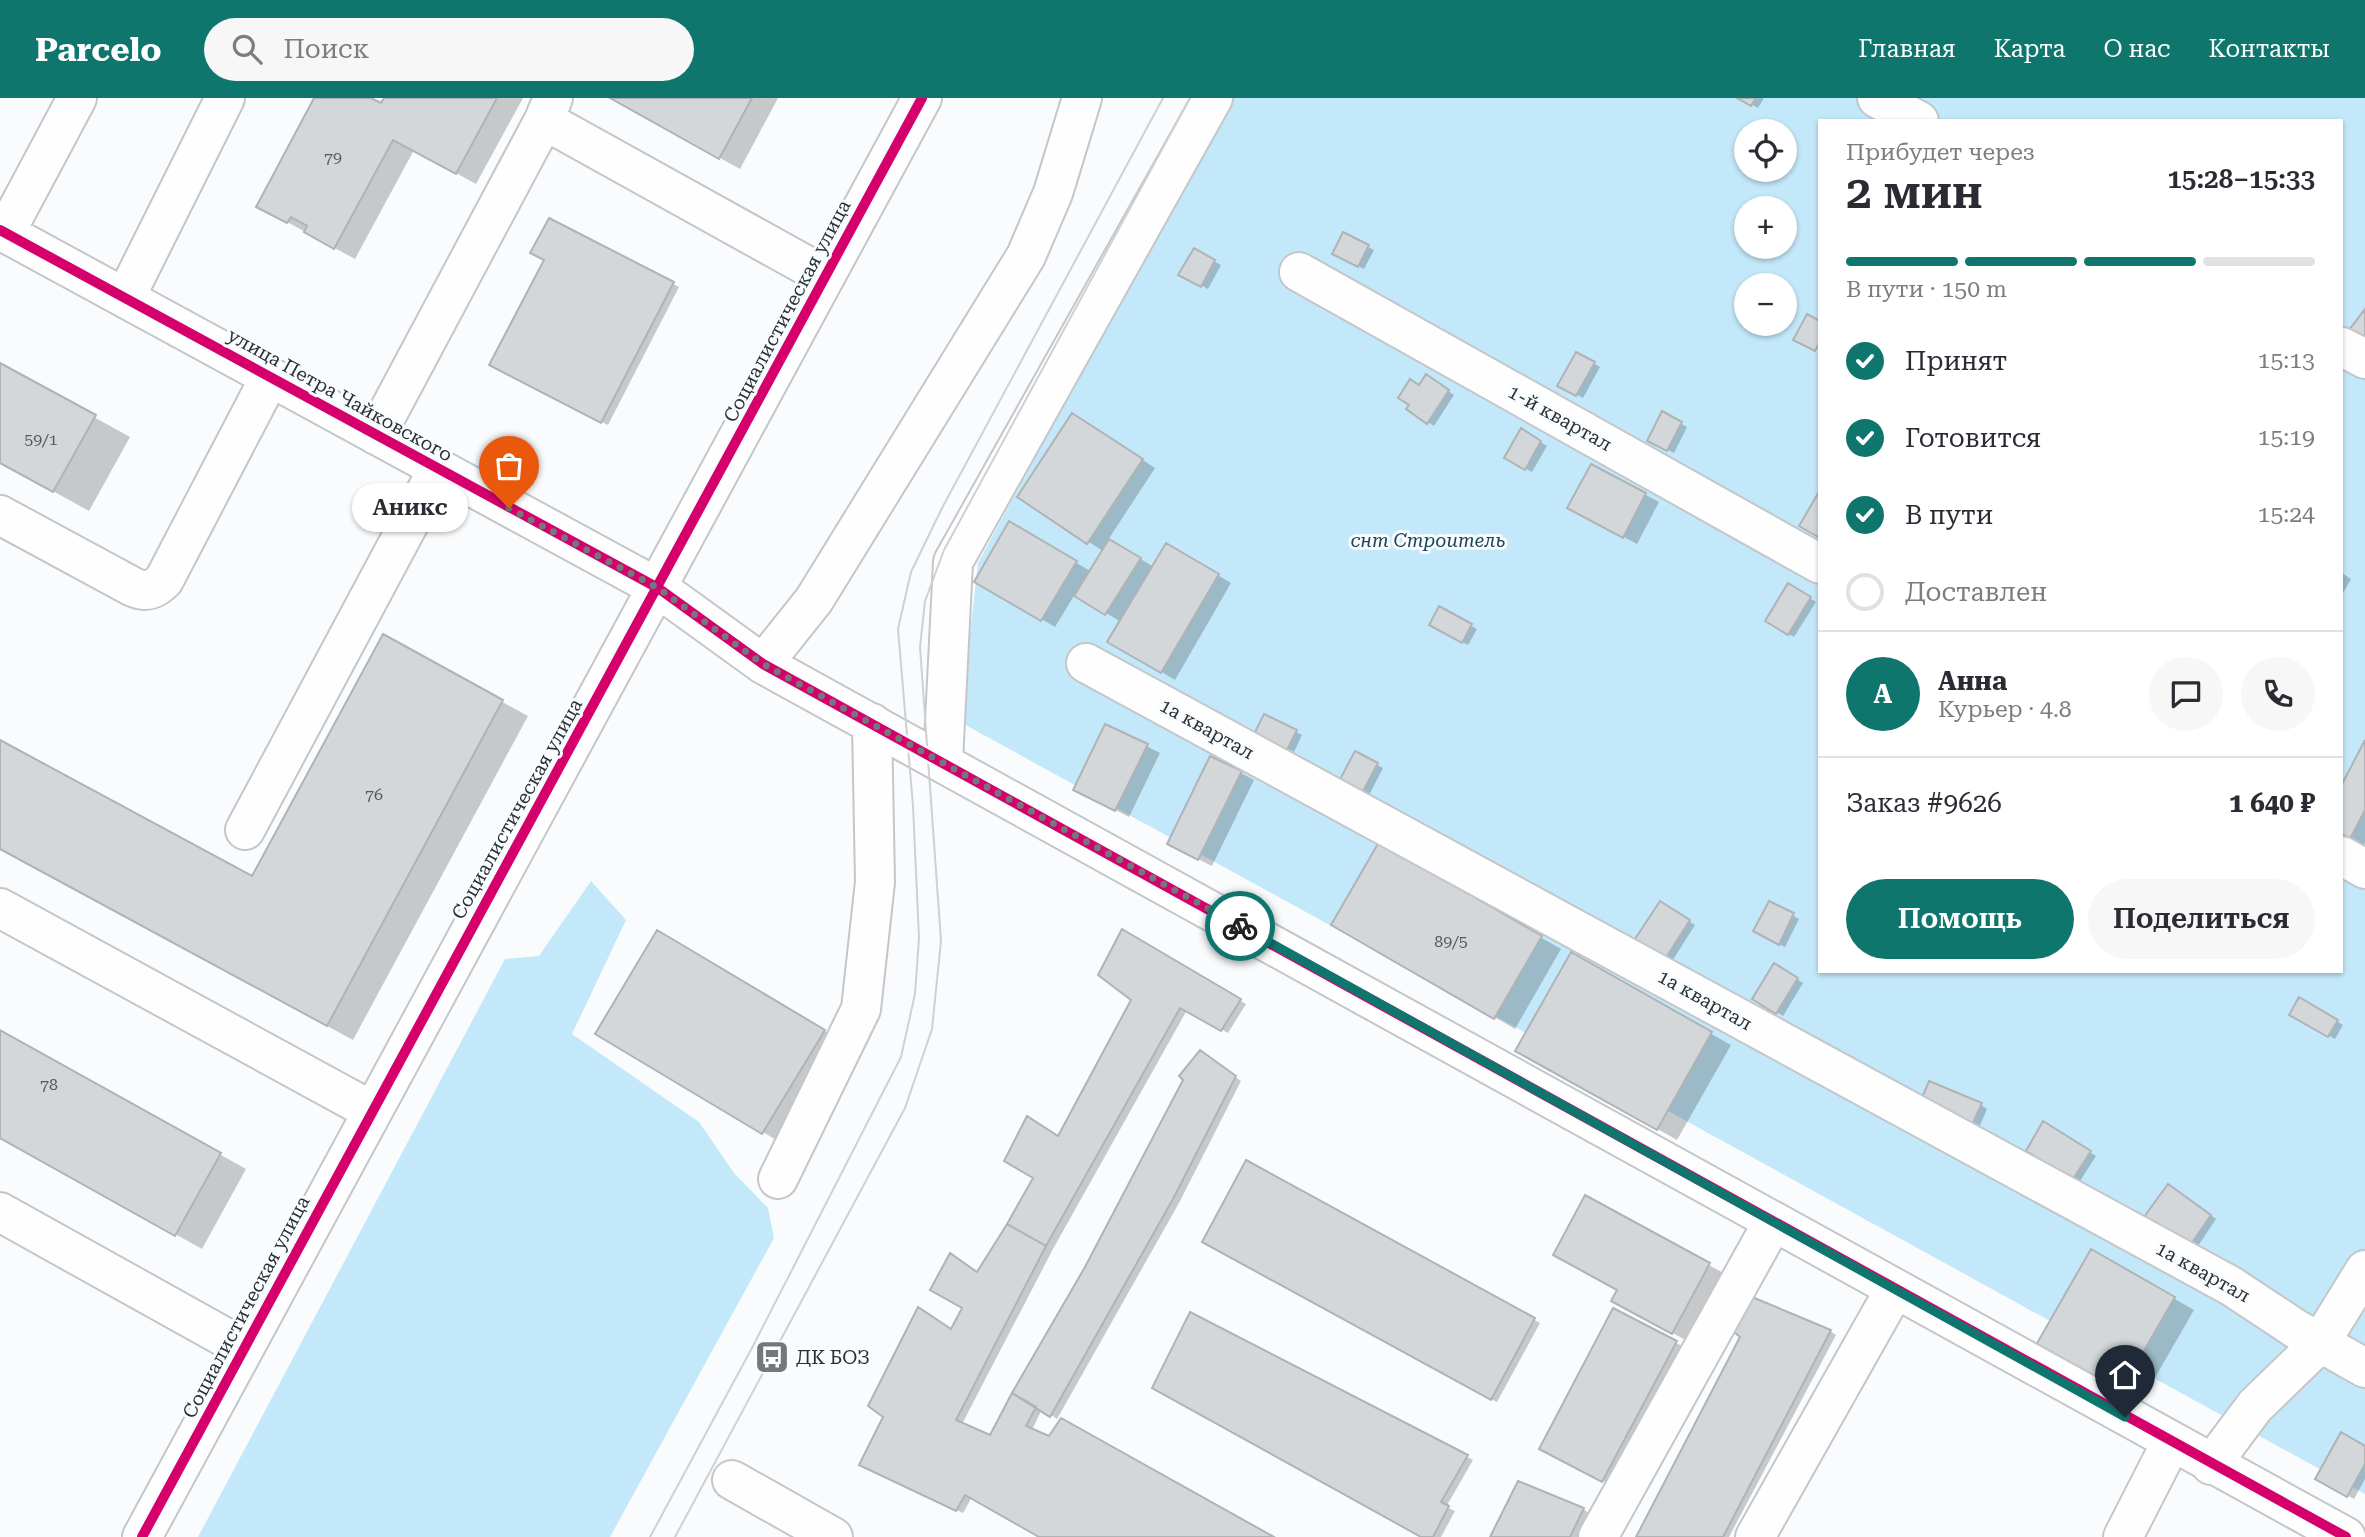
<!DOCTYPE html>
<html lang="ru">
<meta charset="utf-8">
<style>
body{margin:0;font-family:"Roboto Serif",serif;background:#f7f7f7;color:#2b2b33;height:100vh;display:flex;flex-direction:column;font-size:26px;white-space:nowrap}
*{box-sizing:border-box;margin:0}
p{font-size:23px;color:#7c7c81}
.icon{flex:none;width:38px;height:38px;fill:none;stroke:currentColor;stroke-width:2;stroke-linecap:round;stroke-linejoin:round}
.map{position:relative;flex:1;overflow:hidden}
.panel{position:absolute;left:1818px;top:21px;width:525px;height:854px;display:flex;flex-direction:column;background:#fff;border-radius:0px;box-shadow:0 2px 5px #0004}
.panel>*{flex:none}
.controls{position:absolute;left:1734px;top:21px;display:grid;gap:14px}
.controls a{display:grid;place-items:center;width:63px;height:63px;border-radius:50%;background:#fff;box-shadow:0 2px 5px #0004;font-size:35px}
.pin{position:absolute;display:grid;place-items:center;width:60px;height:60px;color:#fff;margin:-72px -30px;border-radius:50% 50% 50% 0;rotate:-45deg;box-shadow:0 0 7px #0007}
.pin .icon{rotate:45deg}
.courier{position:absolute;display:grid;place-items:center;width:70px;height:70px;margin:-35px;border:5px solid #0f766e;border-radius:50%;background:#fff;color:#222;box-shadow:0 2px 9px #0007}
.bubble{position:absolute;height:49px;border-radius:24px;background:#fff;box-shadow:0 2px 5px #0004;font-size:23px;font-weight:600;line-height:49px;text-align:center}
.head em{font-style:normal;font-weight:600}
.head div{display:flex;flex-direction:column-reverse}
.head{display:flex;align-items:center;justify-content:space-between;height:119px;padding:0 28px}
h1{font-size:46px;font-weight:600;line-height:52px}
.bar{display:grid;grid-template-columns:repeat(4,1fr);gap:10px 7px;align-content:center;height:84px;padding:0 28px}
.bar i{height:9px;border-radius:5px;background:#e1e1e2}
.bar .on{background:#0f766e}
.bar p{grid-column:span 4}
.line{display:flex;align-items:center;gap:18px;padding:0 28px;border-top:2px solid #e1e1e2}
.line div{flex:1}
.round{display:grid;place-items:center;flex:none;width:74px;height:74px;border-radius:37px;background:#f7f7f7}
ol{padding:0 28px;list-style:none}
li{display:flex;align-items:center;gap:21px;height:77px}
li p{margin-inline-start:auto}
li .icon{padding:7px;border-radius:50%;background:#0f766e;color:#fff;stroke-width:4}
li:last-child{color:#7c7c81}
li i{width:38px;height:38px;border:4px solid #e1e1e2;border-radius:50%}
.button{display:flex;gap:14px;margin-top:auto;padding:14px 28px}
.button a{flex:1;height:80px;border-radius:42px;background:#0f766e;color:#fff;font-size:28px;font-weight:600;line-height:80px;text-align:center}
.button a+a{background:#f7f7f7;color:#2b2b33}
header{display:flex;align-items:center;gap:42px;box-sizing:border-box;height:98px;padding:0 35px;background:#0f766e;color:#fff}
header strong{font-size:33px}
nav{display:flex;gap:38px;margin-inline-start:auto;font-size:24px}
.search{width:490px;height:63px;background:#f7f7f7;display:flex;align-items:center;gap:18px;box-sizing:border-box;padding:0 24px;border-radius:38px;color:#7c7c81;font-size:26px}
.map>svg:first-child{display:block}
.green{fill:#c3e8f9;fill-rule:evenodd}
.shadow{fill:#0003}
.building{fill:#d3d7da;stroke:#afb3b6;stroke-width:2}
.lines{fill:none;stroke-linecap:round;stroke-linejoin:round}
.minor-casing{stroke:#c3c7ca;stroke-width:42}
.minor{stroke:#fefeff;stroke-width:38}
.tram{stroke:#ced0d1;stroke-width:2}
.cycleway-casing{stroke:#f8fcfe;stroke-width:15}
.cycleway{stroke:#d6006c;stroke-width:10}
.done{stroke:#72787b;stroke-width:7;stroke-dasharray:0 12.6}
.route{stroke:#0f766e;stroke-width:9}
.labels{text-anchor:middle;dominant-baseline:central;stroke-width:6;stroke-linejoin:round;paint-order:stroke}
.number-label{font-size:16px;fill:#545a5e}
.street-label{font-size:19px;fill:#2a3135;stroke:#f8fcfe}
.park-label{font-size:19px;font-style:italic;fill:#1e4556;stroke:#f8fcfe}
.poi-label{font-size:19px;fill:#2a3135;stroke:#f8fcfe;text-anchor:start}
</style>
<header>
<strong>Parcelo</strong>
<div class="search"><svg class="icon" aria-label="search" viewBox="0 0 24 24"><circle cx="10" cy="10" r="6"/><path d="M15 15l6 6"/></svg>Поиск</div>
<nav><a>Главная</a><a>Карта</a><a>О нас</a><a>Контакты</a></nav>
</header>
<div class="map">
<svg width="2365" height="1439" viewBox="0 0 2365 1439">
<rect width="100%" height="100%" fill="#f9fbfd"/>
<path class="green" d="M1229 0H2365V1396L960 624 978 465ZM1820 23H2342V873H1820ZM1746 33H1785V72H1746ZM1746 110H1785V149H1746ZM1746 187H1785V226H1746Z
M591 783 626 822 572 936 699 1024 734 1075 768 1110 774 1140 610 1439H198L505 861 539 858Z"/>
<path class="shadow" d="M316 0H367L382 8 386 0H523L476 86 414 52 355 161 278 119Z
M612 0H778L740 71Z
M1740 0H1764L1758 10Z
M550 122 679 189 608 327 492 267 546 161Z
M1344 137 1374 152 1364 171 1335 155Z
M1194 152 1221 167 1208 191 1181 176Z
M1577 256 1600 269 1583 300 1560 287Z
M0 267 130 339 89 413 0 364Z
M1432 282 1454 297 1434 328 1428 324 1419 289Z
M1663 316 1687 329 1674 355 1649 342Z
M1086 325 1155 370 1108 442 1154 469 1167 447 1231 485 1175 582 1110 543 1121 524 1075 496 1055 529 976 483 1010 426 1092 474 1103 453 1019 399Z
M1522 333 1547 348 1532 374 1506 359Z
M1591 368 1659 404 1637 446 1583 417Z
M2342 475 2351 481 2342 497Z
M1788 487 1816 504 1794 539 1767 522Z
M1440 511 1477 531 1468 547 1431 527Z
M384 539 528 618 353 942 0 750V644L253 781Z
M1265 618 1302 637 1294 654 1262 638Z
M1106 628 1160 655 1129 719 1086 697Z
M2365 646V744L2364 747 2342 735V690Z
M1356 656 1383 670 1368 699 1341 684Z
M1241 675 1254 682 1212 768 1182 753Z
M1380 747 1561 851 1515 931 1334 826Z
M1660 805 1695 827 1669 868 1634 846Z
M1769 805 1799 821 1785 849 1755 833Z
M1123 833 1246 906 1228 935 1187 912 1053 1151 962 1326 991 1340 1206 958 1241 983 1179 1105 1057 1321 1042 1311 1032 1332 1272 1439H1043L972 1399 963 1415 867 1370 952 1233 978 1176 1059 1040 1133 902Z
M658 834 844 945 783 1046 598 935Z
M1571 857 1731 947 1677 1042 1518 952Z
M1775 867 1803 885 1783 918 1754 900Z
M2300 901 2343 927 2335 941 2291 916Z
M0 934 246 1071 202 1151 0 1039Z
M1921 1006 1981 1007 1987 1011 1978 1032Z
M2044 1026 2096 1058 2080 1083 2028 1052Z
M1247 1065 1540 1225 1497 1304 1204 1143Z
M2174 1092 2216 1121 2196 1151 2190 1148Z
M1586 1100 1729 1178 1693 1246 1634 1214 1619 1191Z
M2092 1153 2194 1212 2141 1304 2039 1246Z
M1614 1212 1682 1248 1609 1386 1541 1350Z
M1191 1216 1473 1362 1446 1409 1455 1413 1441 1439H1424Z
M1830 1233 1836 1237 1729 1439H1638Z
M2365 1350V1381L2354 1401 2318 1381Z
M1583 1411 1589 1415 1578 1439H1492Z"/>
<path class="building" d="M314 0H371L381 5 384 0H497L456 76 393 42 334 151 304 134 307 128 291 119 287 125 256 109Z
M610 0H752L719 61Z
M1737 0H1756L1751 8Z
M549 120 674 184 601 325 489 267 544 162 530 155Z
M1343 134 1369 147 1358 169 1332 156Z
M1194 150 1215 162 1201 189 1178 177Z
M2365 211V244L2349 232Z
M1807 216 1820 223V244L1815 253 1793 242Z
M1576 254 1595 264 1576 298 1557 288Z
M0 265 96 317 53 394 0 365Z
M1426 276 1449 292 1427 326 1406 311 1409 307 1398 300 1410 281 1419 287Z
M1662 313 1682 324 1667 353 1647 343Z
M1072 315 1143 361 1087 446 1017 399Z
M1521 330 1541 343 1525 372 1504 360Z
M1591 366 1646 395 1623 440 1567 410Z
M1820 392V440L1799 428Z
M1009 423 1077 463 1041 523 974 484Z
M1109 441 1141 460 1105 517 1074 498Z
M1166 445 1219 476 1161 575 1107 544Z
M1788 485 1811 499 1788 537 1765 523Z
M1439 508 1472 526 1462 545 1429 527Z
M383 536 503 602 327 928 0 751V642L252 778Z
M1264 616 1297 632 1287 652 1254 636Z
M1105 626 1148 646 1115 713 1073 692Z
M2365 642V712L2350 741 2342 736V686Z
M1355 653 1378 665 1361 697 1338 685Z
M1210 658 1242 673 1198 762 1167 746Z
M1379 744 1542 838 1494 921 1331 827Z
M1660 803 1690 822 1662 866 1631 847Z
M1769 803 1794 815 1779 847 1753 833Z
M1122 831 1241 901 1221 933 1180 910 1046 1148 1007 1126 1033 1080 1004 1063 1027 1018 1058 1038 1131 902 1098 877Z
M657 832 825 932 762 1036 595 936Z
M1571 854 1712 934 1657 1032 1515 953Z
M1774 865 1798 880 1776 916 1752 901Z
M2299 899 2338 922 2328 939 2289 917Z
M0 932 221 1055 175 1138 0 1040Z
M1200 952 1236 978 1173 1101 1050 1319 1012 1295 1085 1169 1183 982 1179 978Z
M1929 983 1982 1005 1971 1029 1919 1007Z
M2043 1023 2091 1053 2073 1081 2026 1053Z
M1246 1062 1535 1220 1491 1302 1202 1144Z
M2168 1086 2211 1117 2189 1149 2144 1119Z
M1585 1097 1710 1165 1672 1236 1611 1203 1617 1192 1553 1157Z
M1007 1126 1046 1148 956 1322 990 1337 1012 1295 1036 1309 1026 1328 1049 1338 1061 1320 1274 1439H1039L965 1397 956 1413 859 1367 883 1319 868 1308 918 1209 951 1231 962 1210 930 1192 950 1155 977 1174Z
M2091 1151 2175 1199 2120 1294 2036 1247Z
M1752 1199 1831 1232 1723 1439H1636L1740 1239 1734 1234Z
M1613 1210 1677 1243 1602 1384 1539 1351Z
M1190 1214 1468 1357 1441 1404 1449 1408 1433 1439H1421L1152 1290Z
M2341 1334 2365 1348V1366L2347 1399 2315 1381Z
M1518 1383 1584 1410 1570 1439H1490Z"/>
<g class="lines">
<g class="minor-casing">
<path id="minor" d="M553 0 544 22 825 178
M1877 0 1919 23
M0 132 658 490 763 566 2346 1439
M5 135 77 0
M1299 174 1820 466
M125 200 225 0
M2342 249 2365 261
M376 337 544 22
M0 417 133 489C146 495 154 492 164 482L270 279
M1086 565 2231 1188 2296 1231 2365 1270
M763 566 814 502 1026 158 1053 95 1082 0
M943 663 953 464 1213 0
M245 732 438 371
M2342 758 2365 771
M0 810 372 1013
M778 1081 861 911 875 784 872 625
M0 1114 244 1250
M2211 1367 2255 1308 2320 1245 2365 1172
M732 1382 833 1439
M142 1439 922 0
M1598 1439 1773 1124
M1755 1439 1895 1191
M2123 1439 2171 1345"/>
</g>
<use href="#minor" class="minor"/>
<path class="tram" d="M650 1439 753 1248 901 959 915 896 919 840 913 708 898 531 911 474 942 410 1163 0
M675 1439 905 1010 932 931 941 843 920 549 925 503 944 452 1190 0"/>
<g class="cycleway-casing">
<path id="cycleway" d="M0 132 658 490 763 566 2346 1439
M142 1439 922 0"/>
</g>
<use href="#cycleway" class="cycleway"/>
</g>
<g class="lines">
<path class="done" d="M509 410 658 490 763 566 1240 828"/>
<path class="route" d="M1240 828 2125 1319"/>
</g>
<defs>
<g id="bus-square" transform="scale(1.75)"><rect x="-9" y="-9" width="18" height="18" rx="4" fill="#72787b" stroke="#f8fcfe"/><path d="M-5-6H5V4H4V6H2V4H-2V6H-4V4H-5ZM-3.5-4V0h7V-4ZM-3.5 1.2v1.5H-2V1.2ZM2 1.2v1.5H3.5V1.2Z" fill="#fff"/></g>
</defs>
<g fill-rule="evenodd">
<use href="#bus-square" x="772" y="1259"/>
</g>
<g class="labels">
<g class="number-label">
<text x="333" y="59">79</text>
<text x="41" y="341">59/1</text>
<text x="374" y="696">76</text>
<text x="1451" y="843">89/5</text>
<text x="49" y="986">78</text>
</g>
<g class="street-label">
<text transform="translate(787 213) rotate(-62)">Социалистическая улица</text>
<text transform="translate(340 297) rotate(29)">улица Петра Чайковского</text>
<text transform="translate(1560 320) rotate(29)">1-й квартал</text>
<text transform="translate(1207 631) rotate(29)">1а квартал</text>
<text transform="translate(517 711) rotate(-61)">Социалистическая улица</text>
<text transform="translate(1705 902) rotate(29)">1а квартал</text>
<text transform="translate(2203 1174) rotate(29)">1а квартал</text>
<text transform="translate(246 1209) rotate(-62)">Социалистическая улица</text>
</g>
<g class="park-label">
<text x="1428" y="442">снт Строитель</text>
</g>
<g class="poi-label">
<text x="796" y="1259">ДК БОЗ</text>
</g>
</g>
</svg>
<div class="controls">
<a><svg class="icon" aria-label="locate" viewBox="0 0 24 24"><circle cx="12" cy="12" r="6"/><path d="M12 2v4M12 18v4M2 12h4M18 12h4"/></svg></a>
<a>+</a>
<a>−</a>
</div>
<div class="pin" style="left:509px;top:410px;background:#ea580c"><svg class="icon" aria-label="bag" viewBox="0 0 24 24"><path d="M5 8h14l-1 12H6zM9 8a3 3 0 0 1 6 0"/></svg></div>
<div class="pin" style="left:2125px;top:1319px;background:#1f2937"><svg class="icon" aria-label="home" viewBox="0 0 24 24"><path d="M3 11l9-7 9 7M6 9v11h12V9"/></svg></div>
<div class="courier" style="left:1240px;top:828px"><svg class="icon" aria-label="bike" viewBox="0 0 24 24"><circle cx="6" cy="16" r="4"/><circle cx="18" cy="16" r="4"/><path d="M6 16l4-8h5l3 8M10 8l3 8H6M13 5h3"/></svg></div>
<div class="bubble" style="left:352px;top:385px;width:116px">Аникс</div>
<section class="panel">
<div class="head"><div><h1>2 мин</h1><p>Прибудет через</p></div><em>15:28–15:33</em></div>
<div class="bar"><i class="on"></i><i class="on"></i><i class="on"></i><i></i><p>В пути · 150 m</p></div>
<ol>
<li><svg class="icon" aria-label="check" viewBox="0 0 24 24"><path d="M5 12l5 5 9-10"/></svg>Принят<p>15:13</p></li>
<li><svg class="icon" aria-label="check" viewBox="0 0 24 24"><path d="M5 12l5 5 9-10"/></svg>Готовится<p>15:19</p></li>
<li><svg class="icon" aria-label="check" viewBox="0 0 24 24"><path d="M5 12l5 5 9-10"/></svg>В пути<p>15:24</p></li>
<li><i></i>Доставлен</li>
</ol>
<div class="line" style="height:126px"><b class="round" style="background:#0f766e;color:#fff">А</b><div><b>Анна</b><p>Курьер · 4.8</p></div><a class="round"><svg class="icon" aria-label="chat" viewBox="0 0 24 24"><path d="M4 5h16v11H9l-5 4z"/></svg></a><a class="round"><svg class="icon" aria-label="phone" viewBox="0 0 24 24"><path d="M5 4h4l2 5-3 2q2 4 5 5l2-3 5 2v4C11 20 4 13 5 4z"/></svg></a></div>
<div class="line" style="height:91px"><div>Заказ #9626</div><b>1 640 ₽</b></div>
<div class="button"><a>Помощь</a><a>Поделиться</a></div>
</section>
</div>
